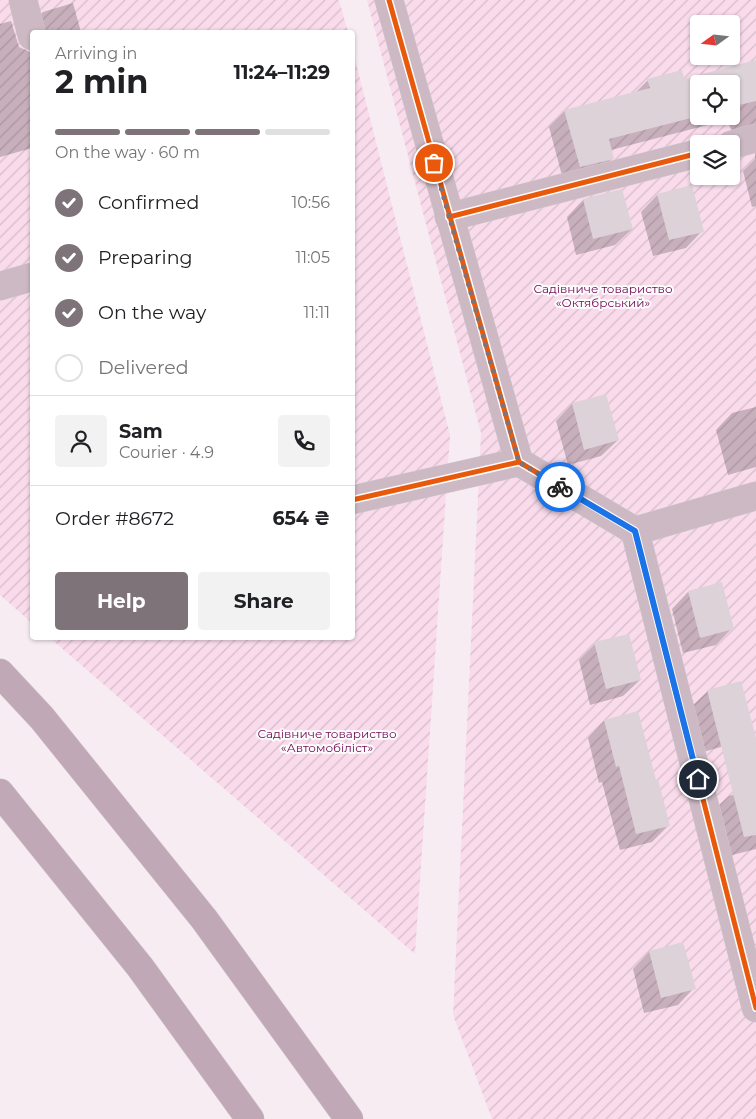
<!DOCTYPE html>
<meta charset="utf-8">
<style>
body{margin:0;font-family:Montserrat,sans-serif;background:#f2f2f2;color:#202124;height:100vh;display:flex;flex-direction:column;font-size:19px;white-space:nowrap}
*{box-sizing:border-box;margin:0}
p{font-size:16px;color:#757577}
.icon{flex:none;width:28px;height:28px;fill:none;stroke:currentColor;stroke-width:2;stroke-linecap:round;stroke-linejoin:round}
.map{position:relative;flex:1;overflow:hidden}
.drawer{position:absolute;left:30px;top:30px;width:325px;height:610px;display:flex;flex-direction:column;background:#fff;border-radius:5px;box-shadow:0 1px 4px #0004}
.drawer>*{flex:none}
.needle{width:32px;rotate:255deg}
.tools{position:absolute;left:690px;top:15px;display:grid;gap:10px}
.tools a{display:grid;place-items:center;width:50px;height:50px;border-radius:5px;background:#fff;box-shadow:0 1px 4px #0004;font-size:25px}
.pin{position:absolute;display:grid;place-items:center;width:42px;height:42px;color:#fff;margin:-21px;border:2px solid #fff;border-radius:50%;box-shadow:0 1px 5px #0007}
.courier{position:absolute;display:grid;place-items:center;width:50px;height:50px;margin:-25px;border:4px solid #1a73e8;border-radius:50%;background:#fff;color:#222;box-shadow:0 1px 6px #0007}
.head em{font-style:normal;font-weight:700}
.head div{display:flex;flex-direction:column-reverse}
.head{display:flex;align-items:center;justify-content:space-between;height:85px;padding:0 25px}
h1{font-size:32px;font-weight:700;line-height:38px}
.bar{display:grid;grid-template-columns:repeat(4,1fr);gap:8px 5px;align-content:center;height:60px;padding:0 25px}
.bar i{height:6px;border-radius:4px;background:#e0e0e0}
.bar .on{background:#7d7378}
.bar p{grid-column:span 4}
.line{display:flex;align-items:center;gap:12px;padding:0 25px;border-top:1px solid #e0e0e0}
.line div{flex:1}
.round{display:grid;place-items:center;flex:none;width:52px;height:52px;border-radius:5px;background:#f2f2f2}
ol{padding:0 25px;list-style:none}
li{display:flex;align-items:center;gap:15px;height:55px}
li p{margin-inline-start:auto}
li .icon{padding:5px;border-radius:50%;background:#7d7378;color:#fff;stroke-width:4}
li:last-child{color:#757577}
li i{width:28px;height:28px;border:2px solid #e0e0e0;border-radius:50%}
.cta{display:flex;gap:10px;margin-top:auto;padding:10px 25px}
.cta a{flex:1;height:58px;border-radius:5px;background:#7d7378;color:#fff;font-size:20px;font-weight:700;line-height:58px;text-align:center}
.cta a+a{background:#f2f2f2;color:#202124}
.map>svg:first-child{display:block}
.garden{fill:url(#garden-furrows);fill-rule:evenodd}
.shadow{fill:#0003;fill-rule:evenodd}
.building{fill:#dcd2d7}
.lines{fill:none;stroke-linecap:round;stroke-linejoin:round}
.street-casing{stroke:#d1c8cd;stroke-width:29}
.highway-casing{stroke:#d1c8cd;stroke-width:29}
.street{stroke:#ccb9c4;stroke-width:28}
.highway{stroke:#c1a8b6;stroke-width:28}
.cycleway-casing{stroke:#fcfcfc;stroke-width:8}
.cycleway{stroke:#e8590c;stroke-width:5}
.done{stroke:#7d7378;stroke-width:5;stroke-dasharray:0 9}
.route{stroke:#1a73e8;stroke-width:6}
.labels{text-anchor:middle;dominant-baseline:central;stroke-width:4;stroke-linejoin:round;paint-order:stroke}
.park-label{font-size:12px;fill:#710852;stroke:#fcfcfc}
</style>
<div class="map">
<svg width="756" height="1119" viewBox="0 0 756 1119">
<defs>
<pattern id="garden-furrows" width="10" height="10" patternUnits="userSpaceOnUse" patternTransform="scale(1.25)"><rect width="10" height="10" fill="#f9dbeb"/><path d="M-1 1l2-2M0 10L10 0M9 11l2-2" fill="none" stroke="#d6bcca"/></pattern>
</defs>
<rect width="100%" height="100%" fill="#f7ecf2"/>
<path class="garden" d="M0 0H339L348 32H32V623L0 595Z
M367 0H756V1119H492L453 1015 481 433ZM699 24H731V56H699ZM699 84H731V116H699ZM699 144H731V176H699Z
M353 51 450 435 415 954 50 638H352Z"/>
<path class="shadow" d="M73 3 81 32H32V148L0 157V24L11 21 19 47 30 52 26 29 43 12Z
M756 62V206L752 207 743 171 755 159V150L735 139 727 120 611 150 613 158 596 175 564 183 549 127 565 111 635 93 648 80H683ZM699 84H731V116H699Z
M621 190 632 229 615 245 576 255 567 217 583 200Z
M657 195 702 231 686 248 653 256 641 212Z
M572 404 618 440 601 456 568 465 556 421Z
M756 407V467L728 475 716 430 732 413Z
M688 592 732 628 716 645 683 653 672 609Z
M595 644 640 680 623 696 590 705 579 660Z
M708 691 735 743 703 752 691 707Z
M604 721 655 781 669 825 652 842 620 850 602 782 599 783 588 738Z
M756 789V849L724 857 712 812 729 796Z
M649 952 694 988 678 1005 644 1013 633 969Z"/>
<path class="building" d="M756 60V101L731 107V84H699V116L609 139 614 159 580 167 564 110 650 88 647 79 682 70 684 79Z
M692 185 704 232 669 240 657 194Z
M622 189 633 229 593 239 583 199Z
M606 394 619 440 584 450 572 403Z
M722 582 734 629 700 638 688 591Z
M629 634 641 680 606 689 594 642Z
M741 681 756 738V835L744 837 707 690Z
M638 711 656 780 658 779 670 826 636 834 619 766 616 767 604 720Z
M683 942 696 989 661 998 649 951Z"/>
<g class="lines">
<g class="street-casing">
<path id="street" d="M23 0 32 36
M389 0 519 462
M731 145 756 138
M449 217 699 153
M0 286 32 277
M352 500 519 462 635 531 756 1008
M635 531 756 496"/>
</g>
<g class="highway-casing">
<path id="highway" d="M0 673 42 718 204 919 349 1119
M0 793 140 967 250 1119"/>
</g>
<use href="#street" class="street"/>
<use href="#highway" class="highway"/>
<g class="cycleway-casing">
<path id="cycleway" d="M389 0 519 462
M449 217 699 153
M352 500 519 462 635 531 756 1008"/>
</g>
<use href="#cycleway" class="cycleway"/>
</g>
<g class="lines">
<path class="done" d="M434 163 519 462 560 487"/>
<path class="route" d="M560 487 635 531 698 779"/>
</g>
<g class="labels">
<g class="park-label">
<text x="603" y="288">Садівниче товариство<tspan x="603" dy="14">«Октябрський»</tspan></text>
<text x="327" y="733">Садівниче товариство<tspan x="327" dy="14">«Автомобіліст»</tspan></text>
</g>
</g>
</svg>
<div class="tools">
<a><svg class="needle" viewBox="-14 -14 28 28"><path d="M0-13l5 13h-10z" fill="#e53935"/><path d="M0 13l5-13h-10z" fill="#757577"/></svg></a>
<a><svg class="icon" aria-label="locate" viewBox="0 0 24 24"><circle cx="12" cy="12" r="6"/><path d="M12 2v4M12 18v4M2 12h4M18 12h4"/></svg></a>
<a><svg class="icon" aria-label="layers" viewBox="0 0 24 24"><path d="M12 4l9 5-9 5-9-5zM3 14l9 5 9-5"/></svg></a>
</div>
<div class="pin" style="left:434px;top:163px;background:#ea580c"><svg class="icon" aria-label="bag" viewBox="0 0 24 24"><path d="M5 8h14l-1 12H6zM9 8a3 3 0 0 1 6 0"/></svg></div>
<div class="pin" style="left:698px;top:779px;background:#1f2937"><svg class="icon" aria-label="home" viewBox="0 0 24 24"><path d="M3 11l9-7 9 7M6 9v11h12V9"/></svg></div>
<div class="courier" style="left:560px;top:487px"><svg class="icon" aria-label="bike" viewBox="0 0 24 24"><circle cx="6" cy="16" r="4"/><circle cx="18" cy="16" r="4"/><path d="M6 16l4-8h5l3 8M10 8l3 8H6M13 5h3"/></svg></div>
<section class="drawer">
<div class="head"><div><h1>2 min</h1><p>Arriving in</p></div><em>11:24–11:29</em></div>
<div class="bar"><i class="on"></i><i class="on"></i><i class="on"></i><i></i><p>On the way · 60 m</p></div>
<ol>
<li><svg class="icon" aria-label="check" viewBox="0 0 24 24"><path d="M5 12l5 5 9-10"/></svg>Confirmed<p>10:56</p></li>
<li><svg class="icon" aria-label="check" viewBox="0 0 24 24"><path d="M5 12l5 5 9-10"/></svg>Preparing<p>11:05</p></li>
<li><svg class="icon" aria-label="check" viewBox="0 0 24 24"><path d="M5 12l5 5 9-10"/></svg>On the way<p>11:11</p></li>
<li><i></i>Delivered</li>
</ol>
<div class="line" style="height:90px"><a class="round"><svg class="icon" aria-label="person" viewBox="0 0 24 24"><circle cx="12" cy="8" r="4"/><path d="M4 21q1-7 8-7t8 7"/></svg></a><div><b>Sam</b><p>Courier · 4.9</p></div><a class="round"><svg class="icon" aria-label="phone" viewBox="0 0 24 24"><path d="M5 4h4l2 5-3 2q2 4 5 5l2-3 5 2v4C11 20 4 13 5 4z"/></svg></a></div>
<div class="line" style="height:65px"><div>Order #8672</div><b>654 ₴</b></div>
<div class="cta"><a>Help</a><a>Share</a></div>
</section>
</div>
